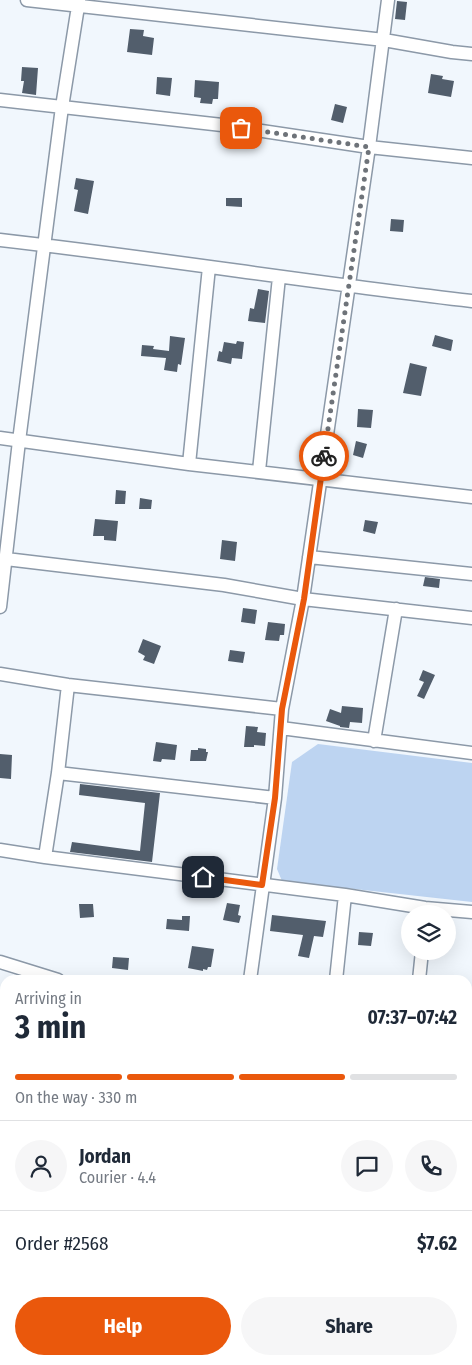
<!DOCTYPE html>
<meta charset="utf-8">
<style>
body{margin:0;font-family:"Fira Sans Condensed",sans-serif;background:#f6f6f7;color:#1f2937;height:100vh;display:flex;flex-direction:column;font-size:19px;white-space:nowrap}
*{box-sizing:border-box;margin:0}
p{font-size:16px;color:#747a83}
.icon{flex:none;width:28px;height:28px;fill:none;stroke:currentColor;stroke-width:2;stroke-linecap:round;stroke-linejoin:round}
.map{position:relative;flex:1;overflow:hidden}
.side{position:absolute;left:0px;top:975px;width:472px;height:390px;display:flex;flex-direction:column;background:#fff;border-radius:15px 15px 0 0;box-shadow:0 5px 20px #0002}
.side>*{flex:none}
.tools{position:absolute;left:401px;top:905px;display:grid;gap:10px}
.tools a{display:grid;place-items:center;width:55px;height:55px;border-radius:50%;background:#fff;box-shadow:0 5px 20px #0002;font-size:25px}
.pin{position:absolute;display:grid;place-items:center;width:42px;height:42px;color:#fff;margin:-21px;border-radius:10px;box-shadow:0 2px 8px #0006}
.courier{position:absolute;display:grid;place-items:center;width:50px;height:50px;margin:-25px;border:4px solid #ea580c;border-radius:50%;background:#fff;color:#222;box-shadow:0 1px 6px #0007}
.headline em{font-style:normal;font-weight:700}
.headline div{display:flex;flex-direction:column-reverse}
.headline{display:flex;align-items:center;justify-content:space-between;height:85px;padding:0 15px}
h1{font-size:32px;font-weight:700;line-height:38px}
.bar{display:grid;grid-template-columns:repeat(4,1fr);gap:8px 5px;align-content:center;height:60px;padding:0 15px}
.bar i{height:6px;border-radius:4px;background:#e0e1e3}
.bar .active{background:#ea580c}
.bar p{grid-column:span 4}
.line{display:flex;align-items:center;gap:12px;padding:0 15px;border-top:1px solid #e0e1e3}
.line div{flex:1}
.round{display:grid;place-items:center;flex:none;width:52px;height:52px;border-radius:26px;background:#f6f6f7}
.action{display:flex;gap:10px;margin-top:auto;padding:10px 15px}
.action a{flex:1;height:58px;border-radius:30px;background:#ea580c;color:#fff;font-size:20px;font-weight:700;line-height:58px;text-align:center}
.action a+a{background:#f6f6f7;color:#1f2937}
.map>svg:first-child{display:block}
.green{fill:#bdd4f1}
.building{fill:#525e6c}
.lines{fill:none;stroke-linecap:round;stroke-linejoin:round}
.minor-casing{stroke:#8c99a8;stroke-width:15}
.minor{stroke:#fff;stroke-width:12}
.done{stroke:#6e7379;stroke-width:5;stroke-dasharray:0 9}
.route{stroke:#ea580c;stroke-width:6}
</style>
<div class="map">
<svg width="472" height="1365" viewBox="0 0 472 1365">
<rect width="100%" height="100%" fill="#f1f7fd"/>
<path class="green" d="M318 744 472 763V902L282 881 277 869 292 762Z"/>
<path class="building" d="M397 1 407 2 405 20 395 19Z
M130 29 144 30 143 36 154 38 152 55 127 52Z
M22 67 38 68 36 95 22 93 24 81H21Z
M431 74 443 76 442 79 454 81 451 97 428 93Z
M157 77 172 78 170 96 156 94Z
M195 80 219 82 218 99H213L212 104 200 103 201 98 194 97Z
M335 104 347 107 343 123 331 120Z
M76 178 94 181 88 214 74 211 78 190 74 189Z
M226 198H242V207L226 206Z
M391 219 404 220 403 232 390 231Z
M258 289 269 291 265 323 248 321 250 308 254 309Z
M435 335 453 340 451 351 432 346Z
M170 336 185 338 181 365 178 364 177 372 164 370 166 358 141 356 142 345 154 346 153 349 169 351Z
M237 341 244 342 242 359 232 358 231 364 217 361 219 351 222 352 224 342 236 344Z
M410 363 427 367 421 396 403 393Z
M358 409 373 410 371 428 357 427Z
M356 441 367 444 363 458 353 455Z
M116 490 126 491 125 504H115Z
M140 498 152 500 151 509H139Z
M95 519 118 521 116 541 104 540V536H93Z
M365 520 378 522 375 534 363 531Z
M222 540 237 542 235 561 220 559Z
M425 577 440 579 439 588 423 586Z
M243 608 257 610 255 624 241 622Z
M268 622 285 624 284 635H280L279 641 265 640Z
M143 639 161 646 154 664 143 660 145 656 138 652Z
M230 650 245 652 243 663 228 661Z
M423 670 435 675 424 699 417 696 424 682 419 680Z
M342 706 363 708 362 723 350 722 349 728 340 727V726L326 721 330 709 341 713Z
M246 726 258 727 257 732 266 733 265 746 254 745V747H244Z
M156 742 177 745 175 760 162 759 161 762 153 761Z
M198 748 206 749V752H208L206 761H190L191 750H198Z
M0 754 12 755 11 779 0 778Z
M80 784 160 793 152 862 70 852 72 842 140 851 145 803 79 795Z
M227 903 240 905 238 915 241 916 239 923 223 920Z
M79 904H93L94 917 80 918Z
M272 915 326 921 323 937 314 936 309 958 298 956 303 935 270 931Z
M182 916H190L189 931 166 929 167 919 182 920Z
M359 932 373 933 371 946 358 945Z
M192 946 214 949 211 967H208L207 970 203 969V971L188 968Z
M113 957 129 958 128 970 112 968Z"/>
<g class="lines">
<g class="minor-casing">
<path id="minor" d="M27 0 384 40 452 52 472 54
M0 100 222 125 369 147 472 158
M0 240C158 258 314 283 472 301
M0 438 189 464 472 497
M189 464 209 267
M259 471 279 277
M309 557 472 574
M6 559 224 585 303 599 472 618
M0 607 19 441 62 107 79 0
M0 674 68 685 282 709
M281 728 472 753
M374 741 396 609
M58 773 275 798
M0 850 45 857 345 895 425 908 472 912
M45 857 58 773 68 685
M0 962 58 980
M250 980 275 798 282 709 303 599 369 147 388 0
M336 980 345 895
M419 980 422 951
M468 1097 472 1098
M468 1167 472 1151
M468 1211 472 1212
M382 1360 399 1365
M183 1365 184 1360
M289 1365 290 1360"/>
</g>
<use href="#minor" class="minor"/>
</g>
<g class="lines">
<path class="done" d="M241 128 369 147 324 456"/>
<path class="route" d="M203 877 262 885 275 798 282 709 304 599 324 456"/>
</g>
</svg>
<div class="tools">
<a><svg class="icon" aria-label="layers" viewBox="0 0 24 24"><path d="M12 4l9 5-9 5-9-5zM3 14l9 5 9-5"/></svg></a>
</div>
<div class="pin" style="left:241px;top:128px;background:#ea580c"><svg class="icon" aria-label="bag" viewBox="0 0 24 24"><path d="M5 8h14l-1 12H6zM9 8a3 3 0 0 1 6 0"/></svg></div>
<div class="pin" style="left:203px;top:877px;background:#1f2937"><svg class="icon" aria-label="home" viewBox="0 0 24 24"><path d="M3 11l9-7 9 7M6 9v11h12V9"/></svg></div>
<div class="courier" style="left:324px;top:456px"><svg class="icon" aria-label="bike" viewBox="0 0 24 24"><circle cx="6" cy="16" r="4"/><circle cx="18" cy="16" r="4"/><path d="M6 16l4-8h5l3 8M10 8l3 8H6M13 5h3"/></svg></div>
<section class="side">
<div class="headline"><div><h1>3 min</h1><p>Arriving in</p></div><em>07:37–07:42</em></div>
<div class="bar"><i class="active"></i><i class="active"></i><i class="active"></i><i></i><p>On the way · 330 m</p></div>
<div class="line" style="height:90px"><a class="round"><svg class="icon" aria-label="person" viewBox="0 0 24 24"><circle cx="12" cy="8" r="4"/><path d="M4 21q1-7 8-7t8 7"/></svg></a><div><b>Jordan</b><p>Courier · 4.4</p></div><a class="round"><svg class="icon" aria-label="chat" viewBox="0 0 24 24"><path d="M4 5h16v11H9l-5 4z"/></svg></a><a class="round"><svg class="icon" aria-label="phone" viewBox="0 0 24 24"><path d="M5 4h4l2 5-3 2q2 4 5 5l2-3 5 2v4C11 20 4 13 5 4z"/></svg></a></div>
<div class="line" style="height:65px"><div>Order #2568</div><b>$7.62</b></div>
<div class="action"><a>Help</a><a>Share</a></div>
</section>
</div>
